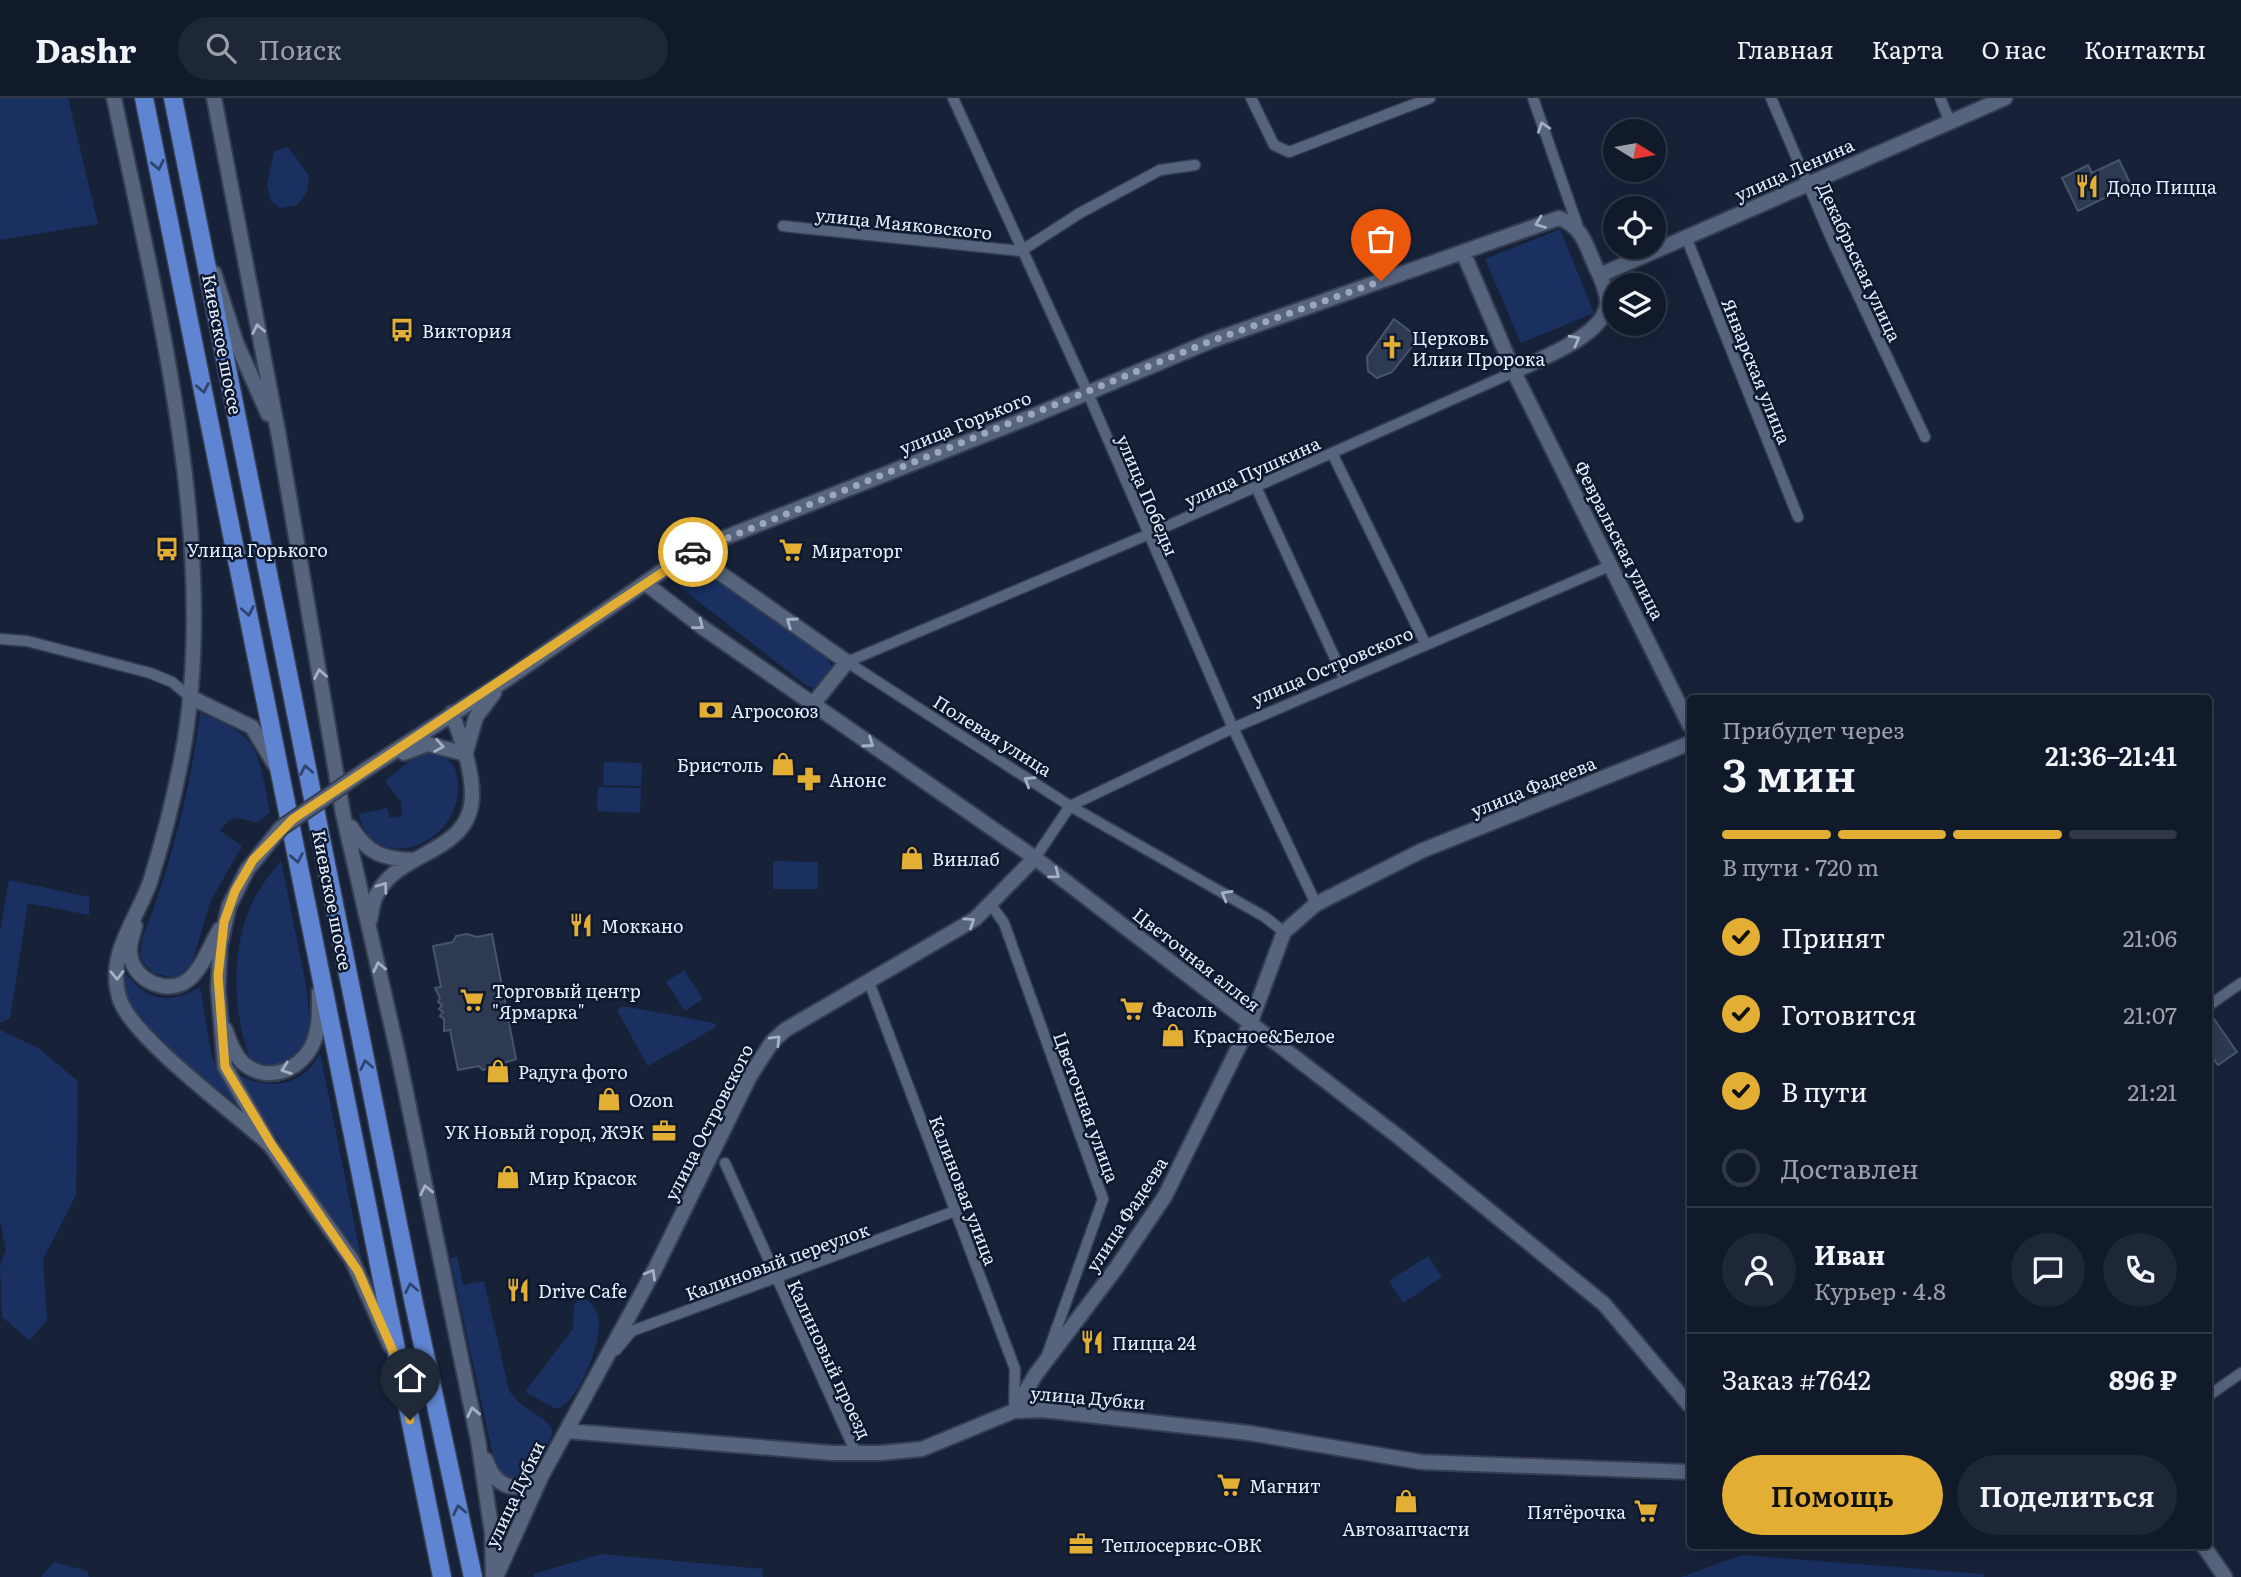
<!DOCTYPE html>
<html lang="ru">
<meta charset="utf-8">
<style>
body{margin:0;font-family:Literata,serif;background:#1e2737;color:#f1f3f6;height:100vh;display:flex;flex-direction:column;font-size:26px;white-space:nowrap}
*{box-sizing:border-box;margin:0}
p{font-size:23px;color:#9ca1a9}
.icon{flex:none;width:38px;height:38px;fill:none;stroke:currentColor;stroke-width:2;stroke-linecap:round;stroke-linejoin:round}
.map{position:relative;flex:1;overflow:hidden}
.drawer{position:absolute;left:1687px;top:597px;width:525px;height:854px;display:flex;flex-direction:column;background:#111a2b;border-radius:7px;box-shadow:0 7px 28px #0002,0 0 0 2px #303847}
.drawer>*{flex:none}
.needle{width:46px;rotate:101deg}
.controls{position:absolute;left:1603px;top:21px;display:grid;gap:14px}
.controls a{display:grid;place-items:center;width:63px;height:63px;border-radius:50%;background:#111a2b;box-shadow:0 7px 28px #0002,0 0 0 2px #303847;font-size:35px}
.pin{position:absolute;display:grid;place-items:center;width:60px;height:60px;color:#fff;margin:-72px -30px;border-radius:50% 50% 50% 0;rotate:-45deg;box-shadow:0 0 7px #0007}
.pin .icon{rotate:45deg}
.courier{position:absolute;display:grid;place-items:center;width:70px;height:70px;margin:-35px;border:5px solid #e3ae34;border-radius:50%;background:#fff;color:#222;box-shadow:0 2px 9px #0007}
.head em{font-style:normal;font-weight:600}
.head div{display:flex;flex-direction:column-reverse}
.head{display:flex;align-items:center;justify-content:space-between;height:119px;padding:0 35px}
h1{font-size:46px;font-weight:600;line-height:52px}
.bar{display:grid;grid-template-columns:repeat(4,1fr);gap:10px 7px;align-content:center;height:84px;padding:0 35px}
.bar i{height:9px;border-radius:5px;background:#303847}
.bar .selected{background:#e3ae34}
.bar p{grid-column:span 4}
.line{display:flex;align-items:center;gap:18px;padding:0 35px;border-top:2px solid #303847}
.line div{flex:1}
.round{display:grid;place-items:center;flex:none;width:74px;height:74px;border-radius:37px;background:#1e2737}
ol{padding:0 35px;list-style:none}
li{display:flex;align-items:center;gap:21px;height:77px}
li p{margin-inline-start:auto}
li .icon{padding:7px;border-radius:50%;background:#e3ae34;color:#111;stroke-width:4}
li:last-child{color:#9ca1a9}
li i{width:38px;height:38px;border:4px solid #303847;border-radius:50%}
.primary-button{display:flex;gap:14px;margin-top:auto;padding:14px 35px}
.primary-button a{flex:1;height:80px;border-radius:42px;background:#e3ae34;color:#111;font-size:28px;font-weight:600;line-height:80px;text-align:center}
.primary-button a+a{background:#1e2737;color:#f1f3f6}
header{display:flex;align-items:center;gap:42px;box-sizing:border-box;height:98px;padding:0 35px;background:#111a2b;border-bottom:2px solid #303847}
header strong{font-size:33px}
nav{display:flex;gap:38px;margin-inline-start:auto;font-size:24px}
.search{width:490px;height:63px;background:#1e2737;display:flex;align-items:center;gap:18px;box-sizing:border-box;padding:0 24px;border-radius:38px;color:#9ca1a9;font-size:26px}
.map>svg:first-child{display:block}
.green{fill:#193061}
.building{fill:#2e3a52;stroke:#47546e;stroke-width:2}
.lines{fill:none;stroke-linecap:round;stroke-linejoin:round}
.street-casing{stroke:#363d50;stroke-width:13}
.secondary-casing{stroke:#363d50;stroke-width:18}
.highway-casing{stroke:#363d50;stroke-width:21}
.street{stroke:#56647e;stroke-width:10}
.secondary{stroke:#56647e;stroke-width:14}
.highway{stroke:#5f84d1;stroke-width:18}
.secondary-bridge-casing{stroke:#363d50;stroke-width:18;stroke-linecap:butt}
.secondary-bridge{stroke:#56647e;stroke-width:14}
.oneway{stroke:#a5b0c4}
.oneway2{stroke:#2e436f}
.done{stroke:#9ea7b9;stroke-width:7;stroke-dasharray:0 12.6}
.route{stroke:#e3ae34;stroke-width:9}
.labels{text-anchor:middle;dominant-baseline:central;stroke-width:5;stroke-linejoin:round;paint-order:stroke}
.street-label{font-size:18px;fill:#e6eefe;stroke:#0e182e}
.poi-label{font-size:18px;fill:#e6eefe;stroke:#0e182e;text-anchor:start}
</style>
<header>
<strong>Dashr</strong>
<div class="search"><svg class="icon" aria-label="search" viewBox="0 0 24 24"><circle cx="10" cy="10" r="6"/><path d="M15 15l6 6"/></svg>Поиск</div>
<nav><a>Главная</a><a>Карта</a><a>О нас</a><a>Контакты</a></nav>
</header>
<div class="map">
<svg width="2241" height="1479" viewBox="0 0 2241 1479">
<rect width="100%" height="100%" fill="#172239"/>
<path class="green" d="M0 0H68L98 126 0 142Z
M288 49 309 78 307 94 297 107 280 110 271 103 267 88 274 53Z
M1560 131 1594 215 1521 245 1485 161Z
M696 467 826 558 832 569 816 590 807 588 680 489V479L688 468Z
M200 615C263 639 257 653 270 714L258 725 238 720 229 722 220 733 242 748 210 804 192 866 178 878 170 879 153 875 143 864 140 855 142 841C171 767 190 694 200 615Z
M431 654C443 656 455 664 457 678 469 745 373 782 359 716L387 710 390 720 402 718 401 704 385 683 413 660Z
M604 664 642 665 641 688 603 687Z
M598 689 641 690 640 715 597 713Z
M281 762C287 790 292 819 298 847 306 887 334 991 253 963L249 958C232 911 231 848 253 803 260 788 272 775 281 762Z
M773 763 818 764V791H773Z
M9 782 89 799V817L28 805 10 920 0 925V834Z
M122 870C143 901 166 909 200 889L212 960 236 1005C204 979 142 942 128 903 124 893 124 880 122 870Z
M684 872 703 901 685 913 666 884Z
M623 908 714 925 716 929 648 968 617 912Z
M0 932 38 950 78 983 76 1097 43 1161 47 1222 30 1243 2 1219 0 1166 6 1152 0 1123Z
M320 955 362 1164 261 1016 237 976C268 993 303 989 320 955Z
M1428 1158 1442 1179 1403 1205 1389 1183Z
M457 1159 463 1187 484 1183 509 1292C521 1314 546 1315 553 1334L538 1365 524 1381C504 1382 499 1376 493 1358L450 1160Z
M580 1198C589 1202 596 1208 598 1218 604 1240 579 1305 557 1311L525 1294 573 1231 574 1208Z
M601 1456 763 1471V1479H534V1476Z
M1742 1457 1983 1476 1984 1479H1681Z
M54 1464 87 1473 89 1479H41Z"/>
<path class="building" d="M2119 62 2131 87 2078 113 2062 80 2088 67 2092 75Z
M1394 221 1419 240 1392 274 1377 280 1368 273 1367 259Z
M467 836 477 839 492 836 516 961 483 972 479 968 458 972 450 932 444 933V921L440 918 443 914 439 911 442 907 438 904 440 900 435 890 441 889 433 848 453 844 456 838Z
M2214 921 2237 954 2218 967 2208 953V925Z"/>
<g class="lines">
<g class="street-casing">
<path id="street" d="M953 0 1087 293 1233 630 1316 806
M1251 0 1274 47 1289 54 1430 0
M1533 0 1578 129
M1771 0 1831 140 1925 339
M1940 0 1950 24
M783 128 1021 153 1080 115 1160 72 1195 67
M1686 139 1798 419
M1332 355 1426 547
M1256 389 1345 582
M0 541 27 543 150 575 172 584 190 599
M1035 760 1070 708 1233 630 1612 467
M991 807 1004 825 1103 1101 1046 1260
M1284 834 1265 819 1070 708 847 564 1147 437 1514 274
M869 884 1015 1271 1014 1312
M2208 908 2241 885
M725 1065 856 1355
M616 1252 632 1233 955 1113
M2208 1298 2241 1275"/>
</g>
<g class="secondary-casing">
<path id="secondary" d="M114 0C156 203 221 451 182 658 174 700 163 743 150 784 136 824 105 857 120 902 133 940 236 1016 270 1047
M214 0 279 339 343 716 398 956 478 1342 492 1435 493 1479
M1463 154 1514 274 1690 628
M214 175 236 244 268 316
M1600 177 2005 0
M700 450 717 473 847 564 813 606
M645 485 702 529 1035 760 1400 1040 1604 1206 1690 1308
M190 599 252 629 275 667
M466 654 476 619 494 595
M404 655 428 646 466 656
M367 671 507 581 671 467 711 445 1035 317 1211 243 1559 120C1581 128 1585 144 1594 165 1599 176 1608 193 1607 206 1604 238 1540 260 1514 274
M351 729C368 756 383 761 414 762
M247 772 229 808 220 848 218 891 225 969 270 1047 352 1162 390 1247
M370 822C372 811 373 800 380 791 405 751 474 754 472 694 471 667 461 641 452 615
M135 828C133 837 129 846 130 855 132 882 167 898 188 882 203 870 210 847 220 831
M225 931C229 943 234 956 243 965 269 987 303 971 314 943 320 927 319 910 319 894
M1014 1313 1036 1276 1117 1169 1165 1098 1250 926 1284 834 1316 806 1421 753 1690 645
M566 1333 832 1355H881L922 1351 1014 1313 1042 1312 1249 1335 1421 1364 1690 1374
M486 1362C496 1391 516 1396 541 1379
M2203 1447 2225 1479
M496 1479 541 1379 656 1169 750 978 772 944 785 932 975 821 1035 760"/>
</g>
<g class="highway-casing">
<path id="highway" d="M144 0 442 1479
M173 0 413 1201 473 1479"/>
</g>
<use href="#street" class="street"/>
<use href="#secondary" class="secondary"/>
<use href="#highway" class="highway"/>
<g class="secondary-bridge-casing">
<path id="secondary-bridge" d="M247 772 281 730 367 671"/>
</g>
<use href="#secondary-bridge" class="secondary-bridge"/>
</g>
<defs><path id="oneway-chevron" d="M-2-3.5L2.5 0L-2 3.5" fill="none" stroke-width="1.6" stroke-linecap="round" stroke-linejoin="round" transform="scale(1.75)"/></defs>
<g class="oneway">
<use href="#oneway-chevron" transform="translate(1543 29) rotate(-109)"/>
<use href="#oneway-chevron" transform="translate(1540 125) rotate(159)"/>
<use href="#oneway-chevron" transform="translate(258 231) rotate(-101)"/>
<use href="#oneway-chevron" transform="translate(1575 242) rotate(-28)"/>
<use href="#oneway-chevron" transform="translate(791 524) rotate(-145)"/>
<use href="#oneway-chevron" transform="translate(699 527) rotate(38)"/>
<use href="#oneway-chevron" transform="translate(320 576) rotate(-100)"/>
<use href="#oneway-chevron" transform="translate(869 645) rotate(35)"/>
<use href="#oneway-chevron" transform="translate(439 648) rotate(10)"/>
<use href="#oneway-chevron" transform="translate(1029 683) rotate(-148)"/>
<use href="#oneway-chevron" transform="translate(1055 776) rotate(37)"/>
<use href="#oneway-chevron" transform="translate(383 789) rotate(-54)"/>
<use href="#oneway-chevron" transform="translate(1226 797) rotate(-150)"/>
<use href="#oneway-chevron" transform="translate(970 824) rotate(-34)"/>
<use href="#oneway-chevron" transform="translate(379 869) rotate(-102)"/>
<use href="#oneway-chevron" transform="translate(117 877) rotate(89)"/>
<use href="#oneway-chevron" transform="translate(776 942) rotate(-45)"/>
<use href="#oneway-chevron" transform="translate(286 971) rotate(161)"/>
<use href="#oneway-chevron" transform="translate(426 1092) rotate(-102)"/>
<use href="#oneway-chevron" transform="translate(651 1176) rotate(-60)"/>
<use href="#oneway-chevron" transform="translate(473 1314) rotate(-102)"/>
</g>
<g class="oneway2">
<use href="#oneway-chevron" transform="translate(158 67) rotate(78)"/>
<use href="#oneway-chevron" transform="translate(203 290) rotate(79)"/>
<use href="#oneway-chevron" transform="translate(248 513) rotate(79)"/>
<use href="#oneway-chevron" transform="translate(306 672) rotate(-101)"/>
<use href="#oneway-chevron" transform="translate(297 760) rotate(79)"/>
<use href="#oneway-chevron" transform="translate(366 967) rotate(-101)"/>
<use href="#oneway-chevron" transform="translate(411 1190) rotate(-101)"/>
<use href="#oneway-chevron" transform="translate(459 1412) rotate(-102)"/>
</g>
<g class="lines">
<path class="done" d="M693 454 1211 243 1381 183"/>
<path class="route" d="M410 1322 400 1269 358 1173 271 1046 225 969 218 878 224 824 235 793 253 762 293 721 693 454"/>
</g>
<defs>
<g id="restaurant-bare" transform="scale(1.89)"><path d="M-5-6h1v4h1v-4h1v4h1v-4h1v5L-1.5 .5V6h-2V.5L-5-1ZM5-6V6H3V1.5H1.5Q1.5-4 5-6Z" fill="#e3ae34" stroke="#0e182e" stroke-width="2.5" paint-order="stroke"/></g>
<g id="bus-bare" transform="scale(1.89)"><path d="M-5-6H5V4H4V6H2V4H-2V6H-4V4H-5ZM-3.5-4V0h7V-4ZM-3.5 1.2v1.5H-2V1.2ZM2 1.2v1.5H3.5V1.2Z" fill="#e3ae34" stroke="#0e182e" stroke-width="2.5" paint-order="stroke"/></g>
<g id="church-bare" transform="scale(1.89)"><path d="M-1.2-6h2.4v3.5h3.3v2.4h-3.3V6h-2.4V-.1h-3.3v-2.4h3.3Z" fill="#e3ae34" stroke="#0e182e" stroke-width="2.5" paint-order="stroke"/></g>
<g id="supermarket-bare" transform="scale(1.89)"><path d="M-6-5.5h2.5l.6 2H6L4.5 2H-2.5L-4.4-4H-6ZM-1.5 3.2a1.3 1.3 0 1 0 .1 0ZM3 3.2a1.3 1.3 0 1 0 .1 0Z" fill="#e3ae34" stroke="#0e182e" stroke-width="2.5" paint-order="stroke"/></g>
<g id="bank-bare" transform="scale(1.89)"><path d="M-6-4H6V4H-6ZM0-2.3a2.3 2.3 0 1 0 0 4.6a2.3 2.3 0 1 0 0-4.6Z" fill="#e3ae34" stroke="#0e182e" stroke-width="2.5" paint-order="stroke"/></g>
<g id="shop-bare" transform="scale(1.89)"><path d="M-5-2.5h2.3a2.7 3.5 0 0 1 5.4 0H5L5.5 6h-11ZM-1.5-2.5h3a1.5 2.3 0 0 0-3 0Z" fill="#e3ae34" stroke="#0e182e" stroke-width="2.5" paint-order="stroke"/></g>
<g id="pharmacy-bare" transform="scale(1.89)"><path d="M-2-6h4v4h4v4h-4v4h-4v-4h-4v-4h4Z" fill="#e3ae34" stroke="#0e182e" stroke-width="2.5" paint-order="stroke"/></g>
<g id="office-bare" transform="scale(1.89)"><path d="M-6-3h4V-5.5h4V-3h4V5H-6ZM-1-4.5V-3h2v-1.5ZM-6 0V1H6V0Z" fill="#e3ae34" stroke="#0e182e" stroke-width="2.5" paint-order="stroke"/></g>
</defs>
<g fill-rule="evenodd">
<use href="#restaurant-bare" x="2087" y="88"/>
<use href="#bus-bare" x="402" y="232"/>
<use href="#church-bare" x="1392" y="249"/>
<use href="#bus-bare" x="167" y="451"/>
<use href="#supermarket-bare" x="791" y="452"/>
<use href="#bank-bare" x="711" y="612"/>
<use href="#shop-bare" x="783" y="666"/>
<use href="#pharmacy-bare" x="809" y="681"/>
<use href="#shop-bare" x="912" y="760"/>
<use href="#restaurant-bare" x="581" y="827"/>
<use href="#supermarket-bare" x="472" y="902"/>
<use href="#supermarket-bare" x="1132" y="911"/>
<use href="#shop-bare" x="1173" y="937"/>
<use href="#shop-bare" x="498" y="973"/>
<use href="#shop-bare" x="609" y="1001"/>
<use href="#office-bare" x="664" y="1033"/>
<use href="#shop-bare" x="508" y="1079"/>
<use href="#restaurant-bare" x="518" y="1192"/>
<use href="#restaurant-bare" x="1092" y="1244"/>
<use href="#supermarket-bare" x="1229" y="1387"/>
<use href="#shop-bare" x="1406" y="1403"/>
<use href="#supermarket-bare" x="1646" y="1413"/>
<use href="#office-bare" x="1081" y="1446"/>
</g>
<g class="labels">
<g class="street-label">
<text transform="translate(1794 71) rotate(-24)">улица Ленина</text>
<text transform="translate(904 125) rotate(6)">улица Маяковского</text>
<text transform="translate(1860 164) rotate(65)">Декабрьская улица</text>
<text transform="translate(223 246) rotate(79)">Киевское шоссе</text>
<text transform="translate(1757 273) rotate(68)">Январская улица</text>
<text transform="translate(965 324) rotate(-22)">улица Горького</text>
<text transform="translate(1252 373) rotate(-24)">улица Пушкина</text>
<text transform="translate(1148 397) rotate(67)">улица Победы</text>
<text transform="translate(1620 442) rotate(63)">Февральская улица</text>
<text transform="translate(1332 567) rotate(-23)">улица Островского</text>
<text transform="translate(993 637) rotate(32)">Полевая улица</text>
<text transform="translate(1533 688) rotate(-22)">улица Фадеева</text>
<text transform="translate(333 802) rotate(79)">Киевское шоссе</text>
<text transform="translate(1197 861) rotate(38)">Цветочная аллея</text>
<text transform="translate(1087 1009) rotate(70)">Цветочная улица</text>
<text transform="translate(708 1024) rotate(-63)">улица Островского</text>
<text transform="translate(964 1092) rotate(69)">Калиновая улица</text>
<text transform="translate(1126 1116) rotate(-57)">улица Фадеева</text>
<text transform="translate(777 1163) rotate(-20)">Калиновый переулок</text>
<text transform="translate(830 1261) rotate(65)">Калиновый проезд</text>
<text transform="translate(1088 1299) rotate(5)">улица Дубки</text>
<text transform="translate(514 1396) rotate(-65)">улица Дубки</text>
</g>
<g class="poi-label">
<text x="2107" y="88">Додо Пицца</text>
<text x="422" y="232">Виктория</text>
<text x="1412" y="239">Церковь<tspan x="1412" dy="21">Илии Пророка</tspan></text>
<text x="187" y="451">Улица Горького</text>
<text x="811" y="452">Мираторг</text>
<text x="731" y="612">Агросоюз</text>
<text x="763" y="666" text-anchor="end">Бристоль</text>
<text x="829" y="681">Анонс</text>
<text x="932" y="760">Винлаб</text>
<text x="601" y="827">Моккано</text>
<text x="492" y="892">Торговый центр<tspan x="492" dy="21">"Ярмарка"</tspan></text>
<text x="1152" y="911">Фасоль</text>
<text x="1193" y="937">Красное&amp;Белое</text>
<text x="518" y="973">Радуга фото</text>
<text x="629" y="1001">Ozon</text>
<text x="644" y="1033" text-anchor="end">УК Новый город, ЖЭК</text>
<text x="528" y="1079">Мир Красок</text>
<text x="538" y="1192">Drive Cafe</text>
<text x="1112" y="1244">Пицца 24</text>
<text x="1249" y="1387">Магнит</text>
<text x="1626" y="1413" text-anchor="end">Пятёрочка</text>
<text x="1406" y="1430" text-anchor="middle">Автозапчасти</text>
<text x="1101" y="1446">Теплосервис-ОВК</text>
</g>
</g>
</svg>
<div class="controls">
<a><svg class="needle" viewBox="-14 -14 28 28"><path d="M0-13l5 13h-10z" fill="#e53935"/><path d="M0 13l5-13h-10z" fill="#9ca1a9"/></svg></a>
<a><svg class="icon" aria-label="locate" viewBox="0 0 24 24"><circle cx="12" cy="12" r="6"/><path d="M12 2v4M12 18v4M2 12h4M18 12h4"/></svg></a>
<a><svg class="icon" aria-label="layers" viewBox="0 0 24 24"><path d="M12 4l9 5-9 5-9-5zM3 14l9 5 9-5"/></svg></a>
</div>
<div class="pin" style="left:1381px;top:183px;background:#ea580c"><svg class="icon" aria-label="bag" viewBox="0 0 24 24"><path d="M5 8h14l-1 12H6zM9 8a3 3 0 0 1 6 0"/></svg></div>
<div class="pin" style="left:410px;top:1322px;background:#1f2937"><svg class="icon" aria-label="home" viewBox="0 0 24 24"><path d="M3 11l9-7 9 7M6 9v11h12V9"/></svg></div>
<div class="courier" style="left:693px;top:454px"><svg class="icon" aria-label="car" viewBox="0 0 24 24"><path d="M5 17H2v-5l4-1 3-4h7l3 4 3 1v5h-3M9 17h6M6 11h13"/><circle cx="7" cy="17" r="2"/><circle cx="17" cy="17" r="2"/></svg></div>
<section class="drawer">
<div class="head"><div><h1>3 мин</h1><p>Прибудет через</p></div><em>21:36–21:41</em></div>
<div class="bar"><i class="selected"></i><i class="selected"></i><i class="selected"></i><i></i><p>В пути · 720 m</p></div>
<ol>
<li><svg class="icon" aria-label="check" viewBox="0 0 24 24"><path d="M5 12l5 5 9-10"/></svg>Принят<p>21:06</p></li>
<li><svg class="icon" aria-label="check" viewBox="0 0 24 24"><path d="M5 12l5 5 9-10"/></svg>Готовится<p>21:07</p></li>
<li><svg class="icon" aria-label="check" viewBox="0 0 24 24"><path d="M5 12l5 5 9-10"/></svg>В пути<p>21:21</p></li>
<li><i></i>Доставлен</li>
</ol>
<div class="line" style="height:126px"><a class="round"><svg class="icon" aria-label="person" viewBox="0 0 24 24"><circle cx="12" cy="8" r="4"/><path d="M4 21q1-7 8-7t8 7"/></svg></a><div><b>Иван</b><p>Курьер · 4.8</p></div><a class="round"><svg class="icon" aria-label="chat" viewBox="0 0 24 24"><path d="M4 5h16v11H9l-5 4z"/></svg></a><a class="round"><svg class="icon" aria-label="phone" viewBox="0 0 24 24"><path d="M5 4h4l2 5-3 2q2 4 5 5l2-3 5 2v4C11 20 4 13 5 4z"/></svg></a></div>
<div class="line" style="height:91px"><div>Заказ #7642</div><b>896 ₽</b></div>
<div class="primary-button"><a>Помощь</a><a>Поделиться</a></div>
</section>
</div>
